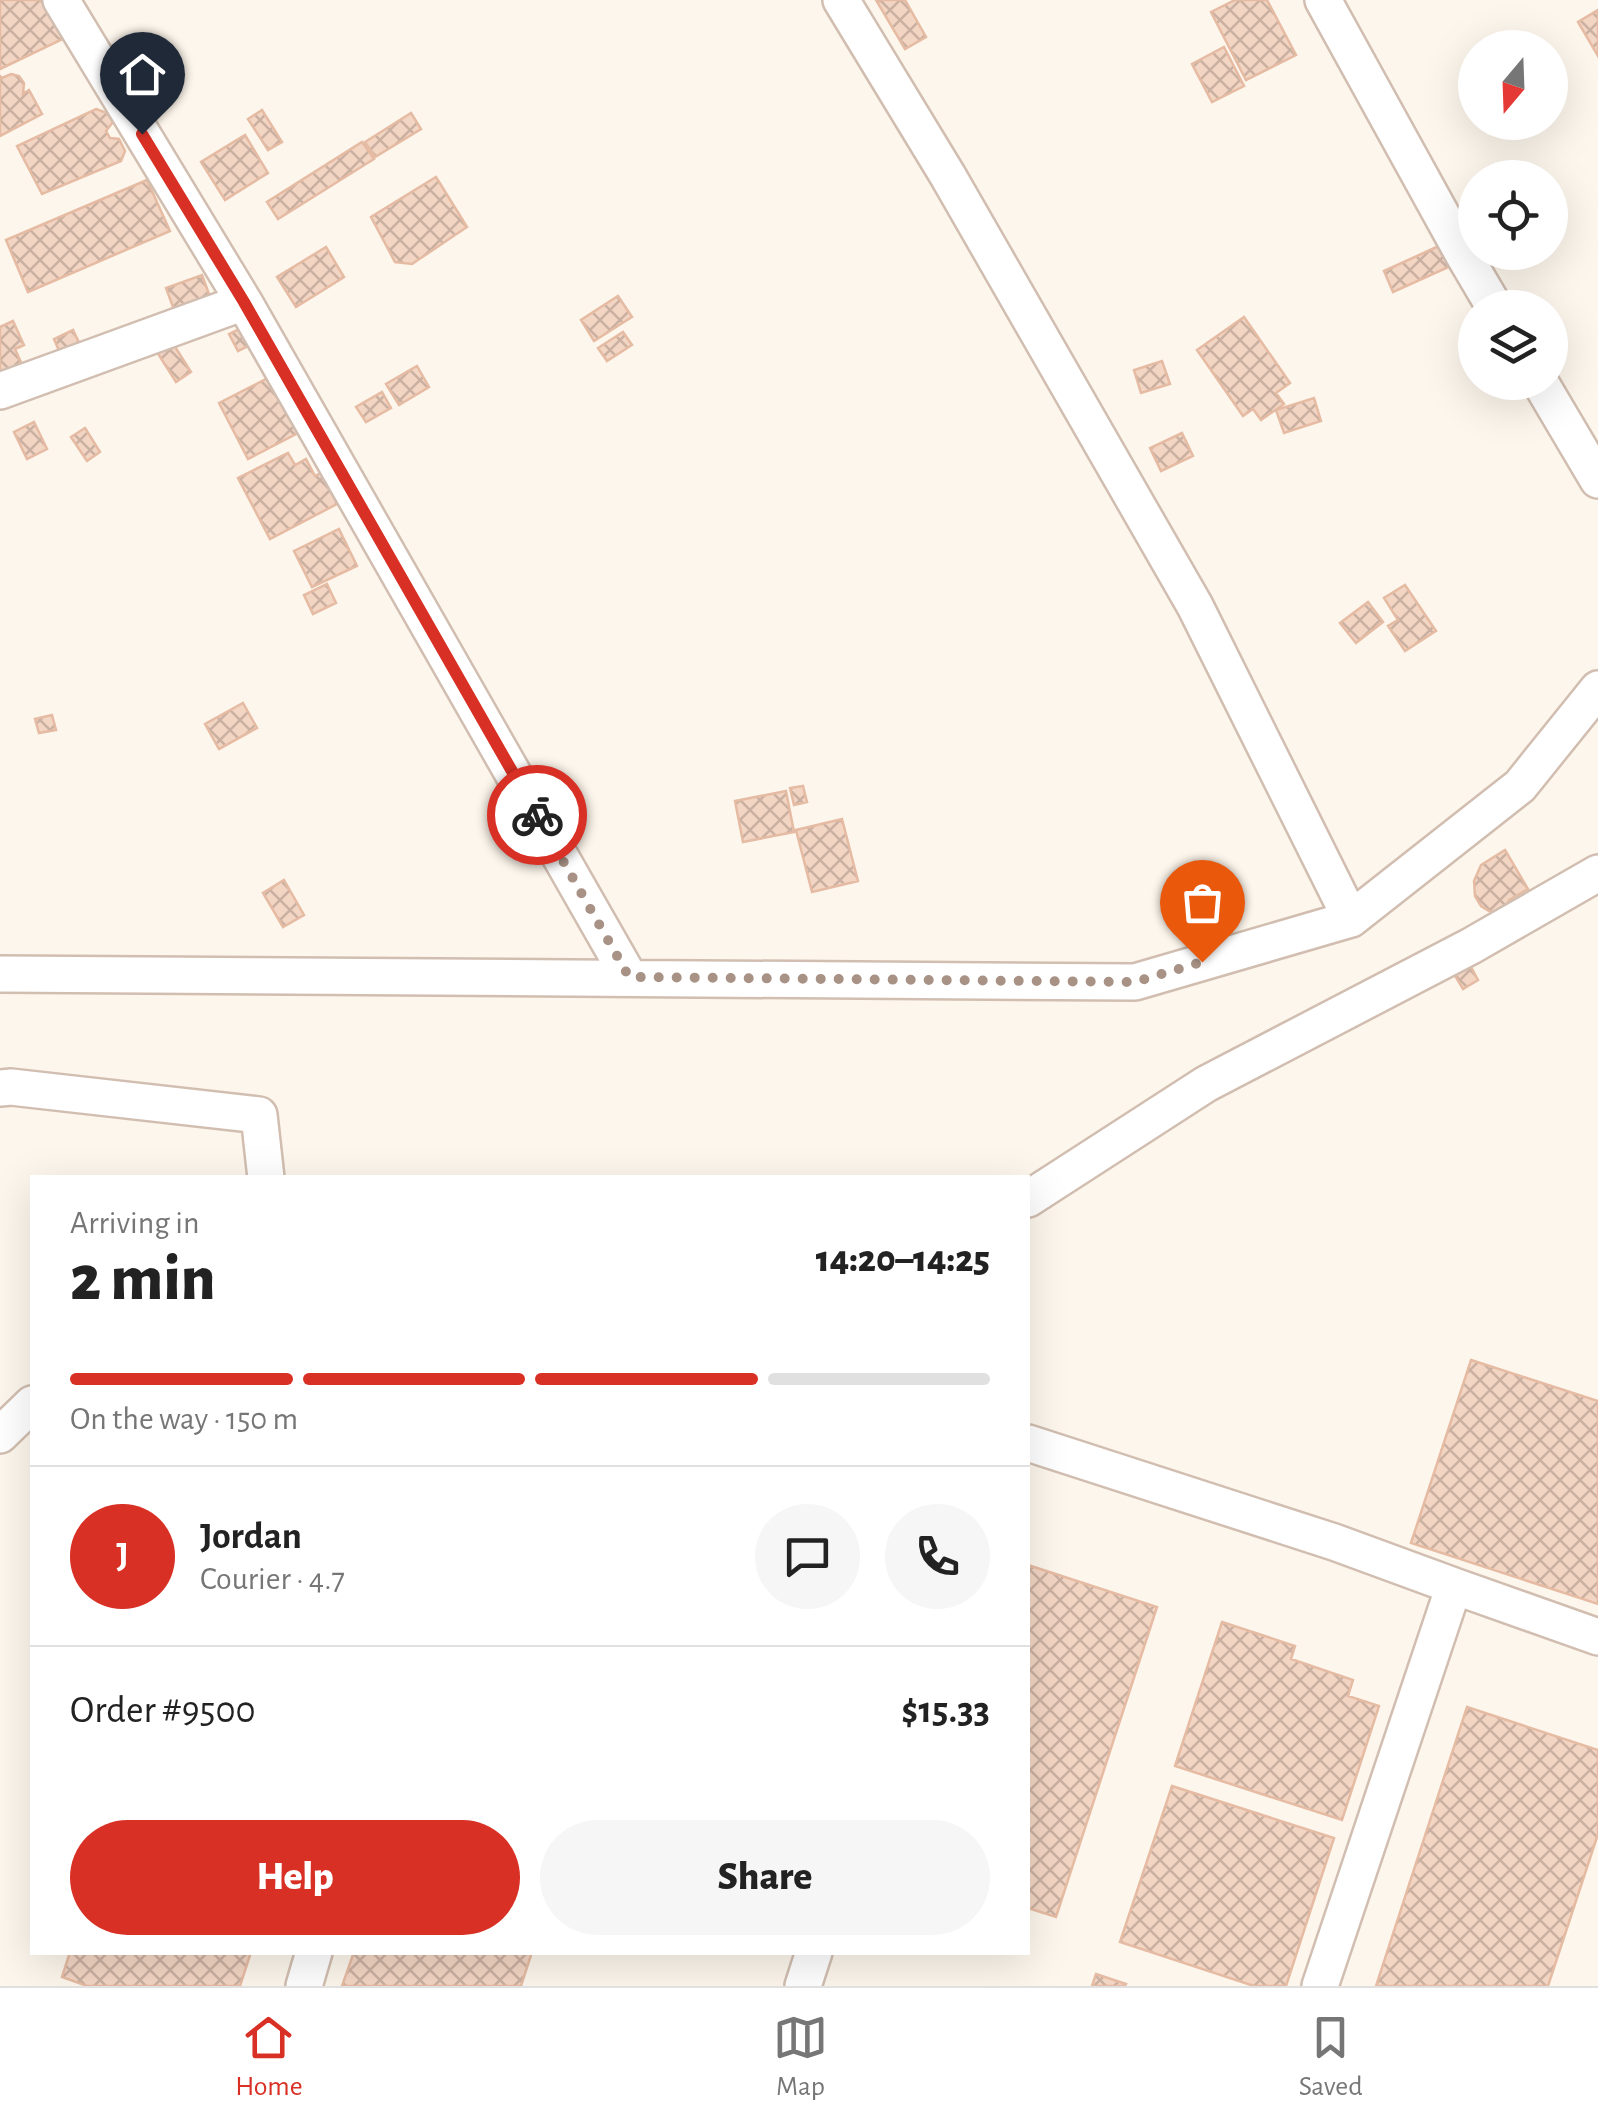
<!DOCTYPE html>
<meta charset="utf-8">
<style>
body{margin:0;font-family:"Alegreya Sans",sans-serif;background:#f6f6f6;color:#222;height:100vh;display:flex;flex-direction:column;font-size:38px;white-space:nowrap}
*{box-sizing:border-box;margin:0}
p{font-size:32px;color:#767676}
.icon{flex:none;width:55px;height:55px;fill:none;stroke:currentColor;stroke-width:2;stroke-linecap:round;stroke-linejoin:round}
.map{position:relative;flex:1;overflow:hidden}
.sheet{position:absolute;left:30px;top:1175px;width:1000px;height:780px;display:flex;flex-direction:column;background:#fff;border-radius:0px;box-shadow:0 10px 40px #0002}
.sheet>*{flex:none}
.needle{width:65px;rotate:199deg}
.tools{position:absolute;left:1458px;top:30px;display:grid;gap:20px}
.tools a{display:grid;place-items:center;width:110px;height:110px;border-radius:50%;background:#fff;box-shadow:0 10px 40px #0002;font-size:50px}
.pin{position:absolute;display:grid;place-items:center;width:85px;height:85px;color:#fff;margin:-102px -42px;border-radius:50% 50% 50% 0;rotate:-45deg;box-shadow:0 0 10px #0007}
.pin .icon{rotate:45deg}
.courier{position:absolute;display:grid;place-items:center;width:100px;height:100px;margin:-50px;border:8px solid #d93025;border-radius:50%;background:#fff;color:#222;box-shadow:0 2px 12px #0007}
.overview em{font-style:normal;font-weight:800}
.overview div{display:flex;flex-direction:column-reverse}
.overview{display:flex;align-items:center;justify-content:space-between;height:170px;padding:0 40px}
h1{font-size:65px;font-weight:800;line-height:75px}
.bar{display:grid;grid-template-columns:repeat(4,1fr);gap:15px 10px;align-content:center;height:120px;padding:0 40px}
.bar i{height:12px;border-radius:8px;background:#e0e0e0}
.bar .on{background:#d93025}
.bar p{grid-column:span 4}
.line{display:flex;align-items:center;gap:25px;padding:0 40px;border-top:2px solid #e0e0e0}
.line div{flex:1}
.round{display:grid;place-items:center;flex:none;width:105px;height:105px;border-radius:52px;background:#f6f6f6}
.cta{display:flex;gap:20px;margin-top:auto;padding:20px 40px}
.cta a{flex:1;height:115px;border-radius:60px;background:#d93025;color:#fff;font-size:40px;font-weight:800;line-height:115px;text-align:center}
.cta a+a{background:#f6f6f6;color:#222}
.tab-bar{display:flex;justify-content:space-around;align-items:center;height:140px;border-top:2px solid #e0e0e0;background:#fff;font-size:28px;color:#767676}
.tab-bar a{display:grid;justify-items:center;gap:5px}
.tab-bar .on{color:#d93025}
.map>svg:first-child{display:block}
.building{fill:url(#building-cross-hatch);stroke:#e6bba3;stroke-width:2.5}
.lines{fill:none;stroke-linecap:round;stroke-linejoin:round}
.minor-casing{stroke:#d1beb0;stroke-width:40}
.minor{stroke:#fff;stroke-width:35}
.done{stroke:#a89285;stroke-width:10;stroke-dasharray:0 18}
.route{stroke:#d93025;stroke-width:12}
</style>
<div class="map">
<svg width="1598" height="1986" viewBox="0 0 1598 1986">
<defs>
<pattern id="building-cross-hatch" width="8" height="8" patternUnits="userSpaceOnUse" patternTransform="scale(2.5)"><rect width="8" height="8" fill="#f3d5c3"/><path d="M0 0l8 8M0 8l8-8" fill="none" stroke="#cab0a1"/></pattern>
</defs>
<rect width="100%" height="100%" fill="#fdf6ec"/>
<path class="building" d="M0 0H47L65 38 0 69Z
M876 0H905L926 37 905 49Z
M1235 0H1267L1296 55 1246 80 1211 12Z
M1598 10V56L1578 22Z
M1224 47 1244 86 1212 102 1192 64Z
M11 74 19 76 24 83 23 94 29 90 42 114 0 136V76L2 78Z
M96 109 107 113 113 122 106 131 110 138 119 139 125 151 121 161 42 194 17 146Z
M262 110 282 142 268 150 248 119Z
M411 113 421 129 375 157 365 142Z
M245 135 268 173 225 200 201 162Z
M362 142 374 159 278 219 267 202Z
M436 177 467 227 412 264 395 262 371 217Z
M147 180 170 231 28 292 6 240Z
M1441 245 1451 266 1393 292 1384 271Z
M326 247 344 277 296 307 277 277Z
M202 275 213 305 177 318 166 288Z
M618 296 632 317 594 341 581 320Z
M1244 317 1290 383 1276 393 1284 404 1261 420 1253 409 1243 416 1197 350Z
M13 321 24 345 15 349 24 369 0 380V327Z
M250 324 258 341 238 351 229 334Z
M73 330 84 353 64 362 54 339Z
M623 332 632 345 607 361 598 348Z
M172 342 191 372 176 382 157 352Z
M1162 361 1170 384 1141 393 1134 370Z
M417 366 429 387 399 405 386 384Z
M270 377 300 432 248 459 219 403Z
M382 392 391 408 366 422 356 407Z
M1314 398 1321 421 1284 433 1276 410Z
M34 422 47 449 27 459 14 432Z
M85 428 100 452 87 461 71 437Z
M1182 433 1193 456 1161 471 1150 448Z
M288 453 295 465 306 459 315 476 321 473 337 504 270 539 238 478Z
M339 529 357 566 312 587 294 551Z
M327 584 336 603 313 614 304 595Z
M1405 585 1436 631 1405 651 1388 626 1398 620 1384 598Z
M1368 602 1383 622 1356 643 1340 623Z
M243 703 257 728 219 749 205 724Z
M52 715 56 730 39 733 35 719Z
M803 786 807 802 794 805 790 788Z
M786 791 794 832 743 842 735 801Z
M842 819 858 881 812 892 796 830Z
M1505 850 1528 889 1509 900 1507 905 1497 912 1489 911 1481 906 1475 896 1474 881 1481 865Z
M284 880 304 915 283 927 263 893Z
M1470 965 1478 980 1463 989 1454 974Z
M1471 1360 1598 1401V1604L1411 1543Z
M1028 1565 1157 1607 1056 1917 1028 1908Z
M1222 1622 1295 1646 1291 1659 1353 1680 1348 1696 1379 1706 1342 1820 1175 1766Z
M1467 1707 1598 1750V1834L1548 1986H1376Z
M1172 1786 1334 1838 1286 1986H1254L1120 1942Z
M70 1952H251L240 1986H87L62 1977Z
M354 1952H532L521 1986H342Z
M1096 1974 1126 1984 1125 1986H1092Z"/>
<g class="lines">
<g class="minor-casing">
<path id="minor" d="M61 0 244 302 629 977
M841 0 948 176 1195 606 1351 919
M1323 0 1462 252 1495 308
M1540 382 1598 480
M0 391 244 302
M0 974 1135 982 1351 919 1520 786 1598 689
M0 1088 11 1087 259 1115 266 1178
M1028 1199 1206 1084 1471 946 1598 873
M0 1435 32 1404
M1028 1443 1334 1542 1454 1586 1320 1986
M1454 1586 1598 1637
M304 1986 314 1952
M803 1986 814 1952"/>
</g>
<use href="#minor" class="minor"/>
</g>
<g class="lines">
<path class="done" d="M537 815 629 977 1135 982 1202 962"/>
<path class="route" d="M142 134 244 302 537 815"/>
</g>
</svg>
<div class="tools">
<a><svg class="needle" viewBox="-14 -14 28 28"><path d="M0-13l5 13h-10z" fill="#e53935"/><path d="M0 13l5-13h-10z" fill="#767676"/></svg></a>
<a><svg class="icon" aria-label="locate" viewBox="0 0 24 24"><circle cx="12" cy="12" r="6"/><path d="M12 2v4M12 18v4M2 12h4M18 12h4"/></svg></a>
<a><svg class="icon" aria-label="layers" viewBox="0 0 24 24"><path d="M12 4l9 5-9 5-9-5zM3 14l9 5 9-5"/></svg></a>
</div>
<div class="pin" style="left:1202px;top:962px;background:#ea580c"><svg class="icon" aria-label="bag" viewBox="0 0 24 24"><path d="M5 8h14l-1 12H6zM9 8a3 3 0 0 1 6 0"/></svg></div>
<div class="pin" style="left:142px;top:134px;background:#1f2937"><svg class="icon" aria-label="home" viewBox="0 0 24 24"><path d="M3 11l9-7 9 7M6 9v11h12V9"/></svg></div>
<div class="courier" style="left:537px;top:815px"><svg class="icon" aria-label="bike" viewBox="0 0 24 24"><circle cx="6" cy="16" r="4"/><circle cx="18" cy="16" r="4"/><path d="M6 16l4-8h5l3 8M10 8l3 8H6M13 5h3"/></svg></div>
<section class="sheet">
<div class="overview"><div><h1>2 min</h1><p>Arriving in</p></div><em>14:20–14:25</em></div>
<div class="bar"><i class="on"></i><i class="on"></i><i class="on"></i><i></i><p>On the way · 150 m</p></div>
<div class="line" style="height:180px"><b class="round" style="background:#d93025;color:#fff">J</b><div><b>Jordan</b><p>Courier · 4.7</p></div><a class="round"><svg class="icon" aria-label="chat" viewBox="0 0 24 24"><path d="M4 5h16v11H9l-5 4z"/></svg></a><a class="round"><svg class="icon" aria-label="phone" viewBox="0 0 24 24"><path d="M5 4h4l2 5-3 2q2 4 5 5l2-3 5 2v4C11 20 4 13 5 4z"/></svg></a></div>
<div class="line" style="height:130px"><div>Order #9500</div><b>$15.33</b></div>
<div class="cta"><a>Help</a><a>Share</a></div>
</section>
</div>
<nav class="tab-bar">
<a class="on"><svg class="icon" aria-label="home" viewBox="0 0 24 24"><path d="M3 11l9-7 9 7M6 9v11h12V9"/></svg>Home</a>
<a><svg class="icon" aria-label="map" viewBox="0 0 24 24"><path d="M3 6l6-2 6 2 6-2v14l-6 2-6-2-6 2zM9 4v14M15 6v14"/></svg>Map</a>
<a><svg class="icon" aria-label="saved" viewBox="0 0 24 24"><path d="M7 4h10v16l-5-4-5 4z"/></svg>Saved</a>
</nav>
